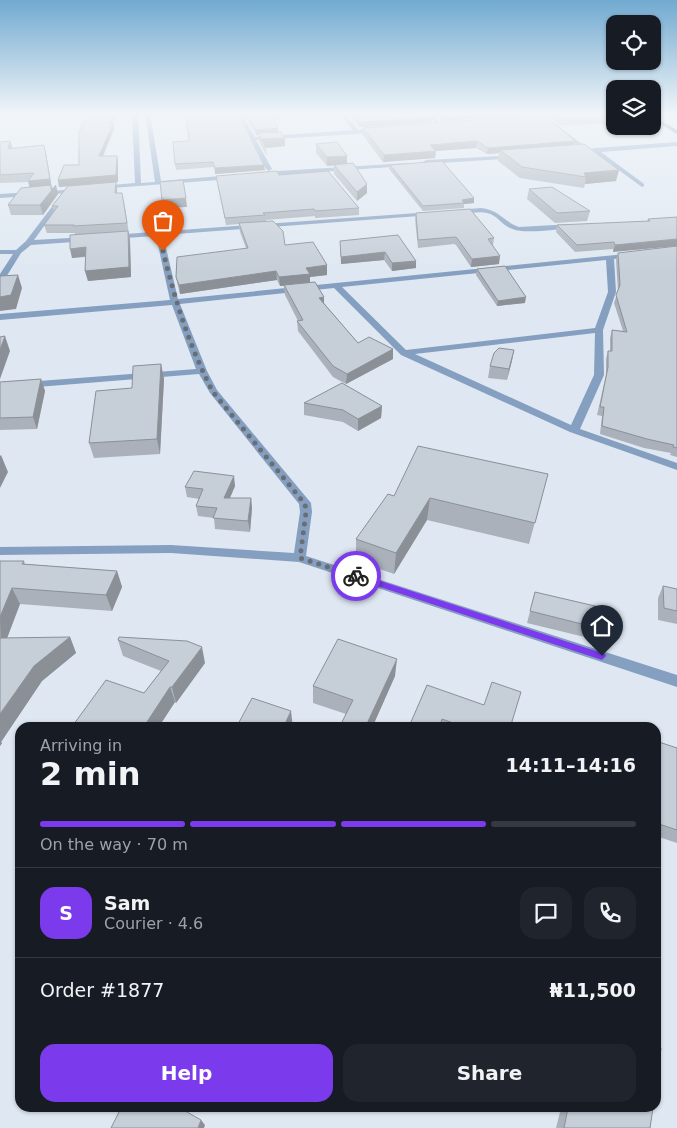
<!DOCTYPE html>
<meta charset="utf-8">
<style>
body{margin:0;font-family:"DejaVu Sans",sans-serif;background:#20242c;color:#f1f3f6;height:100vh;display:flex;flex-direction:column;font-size:19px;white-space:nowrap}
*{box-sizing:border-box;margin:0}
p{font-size:16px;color:#9ea1a6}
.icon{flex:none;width:28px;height:28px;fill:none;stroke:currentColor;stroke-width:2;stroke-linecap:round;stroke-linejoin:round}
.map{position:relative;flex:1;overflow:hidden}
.details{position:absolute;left:15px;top:722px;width:646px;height:390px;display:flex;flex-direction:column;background:#171b24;border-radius:15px;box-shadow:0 1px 4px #0004}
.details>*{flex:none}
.fabs{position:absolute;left:606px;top:15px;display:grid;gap:10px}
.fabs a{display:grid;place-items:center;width:55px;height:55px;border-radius:10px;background:#171b24;box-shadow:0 1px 4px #0004;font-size:25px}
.pin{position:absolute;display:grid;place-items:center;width:42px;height:42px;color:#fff;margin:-51px -21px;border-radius:50% 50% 50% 0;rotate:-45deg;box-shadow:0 0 5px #0007}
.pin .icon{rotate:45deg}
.courier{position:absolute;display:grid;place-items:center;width:50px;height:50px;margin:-25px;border:4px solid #7c3aed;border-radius:50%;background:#fff;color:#222;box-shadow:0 1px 6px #0007}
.head em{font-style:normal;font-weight:800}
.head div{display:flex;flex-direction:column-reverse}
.head{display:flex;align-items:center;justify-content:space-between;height:85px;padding:0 25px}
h1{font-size:32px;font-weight:800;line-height:38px}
.bar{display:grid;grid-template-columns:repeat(4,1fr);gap:8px 5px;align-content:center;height:60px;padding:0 25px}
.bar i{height:6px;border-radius:4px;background:#363941}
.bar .current{background:#7c3aed}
.bar p{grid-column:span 4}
.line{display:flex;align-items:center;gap:12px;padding:0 25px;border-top:1px solid #363941}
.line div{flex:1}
.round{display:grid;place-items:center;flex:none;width:52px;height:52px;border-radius:15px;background:#20242c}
.cta{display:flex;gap:10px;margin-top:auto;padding:10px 25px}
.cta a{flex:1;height:58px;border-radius:15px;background:#7c3aed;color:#fff;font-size:20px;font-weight:800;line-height:58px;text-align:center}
.cta a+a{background:#20242c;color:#f1f3f6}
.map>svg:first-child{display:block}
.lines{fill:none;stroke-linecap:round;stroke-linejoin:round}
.minor{fill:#859fc0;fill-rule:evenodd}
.major{fill:#30619c;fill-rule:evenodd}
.wall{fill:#aab1ba}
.shaded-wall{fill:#8b9097}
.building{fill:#c6ced8;stroke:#8b9097}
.route{fill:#7c3aed}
.done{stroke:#696e75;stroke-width:5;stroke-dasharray:0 9}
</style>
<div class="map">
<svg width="677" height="1128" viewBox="0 0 677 1128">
<rect width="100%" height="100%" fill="#dfe8f2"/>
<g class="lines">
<path class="minor" d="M132 113H138L141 183 155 182 145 113H150L161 181 232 175 235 177 232 179 98 189V187L100 186 135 183Z
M236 113H241L255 137 353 130 339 113H344L358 130 379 128 382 130 357 134 256 140 272 169 269 171 266 169Z
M427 113H432L442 126H438Z
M537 113H542L583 145V147H579Z
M677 142V146L601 152 644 184V186L642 187 594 152 576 154 573 152 595 148Z
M518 155 516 158 426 164 423 162 426 160Z
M408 163 406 166 262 176 259 174 262 172Z
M82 189V191L80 192 0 198V194Z
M60 196 65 197 34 240 87 237 91 239 87 241 31 245 21 253 3 282H0V274L13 254H0V250H16L26 241Z
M481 208C500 210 504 222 519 227L572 224 575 226 572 228C556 229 523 235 510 228 501 224 497 215 487 213 477 210 461 217 453 212L456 210Z
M431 212 434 214 433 215 163 235 178 299 635 253V257L614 259 616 292 603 330 604 375 580 429 677 463V470L570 432 401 355 334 288 180 304 207 371 217 390 311 503 312 512 306 556 677 675V687L299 562 171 553 0 555V547L171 545 294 553 300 512 299 504 210 393 199 374 0 390V384L196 369 172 305 0 320V314L170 300 156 236 109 239 108 237 112 235ZM606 260 608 292 595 328 406 350 342 287ZM595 333 594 375 571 425 415 354Z"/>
<path class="major" d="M652 115 677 130V134L652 119Z"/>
</g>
<path class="wall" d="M243 113H305V116L273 118 278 128V132L285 146 266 148 267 156 259 142V135H256Z
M349 113H428L432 122 359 127Z
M434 113H536V114L442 121Z
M544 113H615V123L611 129 604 124 560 125Z
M113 123 114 129 103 156H117L118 162V182L102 183 117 190V193L124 201 130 240 131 277 88 281 85 271 86 257 72 258 75 233H47L44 225 54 211 52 206 68 186 59 187 58 180 79 165Z
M363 128 574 145 616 181 585 184 584 188 520 178 498 161 499 153 487 154 476 148 436 151 435 158 383 162 362 134Z
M10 141 12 148 44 145 46 153 52 189 58 194 43 215H11L8 205 30 187 28 182 0 183V142Z
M189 141 265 170 215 174 214 167 176 170 175 164Z
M316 144 347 164 367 184V193L357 201 334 174V165L327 166 316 153Z
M390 165 474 203 464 204V208L423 211 389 169Z
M279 175 359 208V215L315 218V216L266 220V221L285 245 327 275 310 277V282L324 303 358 343 393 359 346 384 333 377 298 331 297 321H298L285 295 284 286H280L277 280 180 294 178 286 176 277 246 248 240 232 239 224 226 225 216 176Z
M529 189 590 211 587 221 555 223 527 199Z
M416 213 494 238 493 245 499 264 471 267 456 245 454 244 418 248 415 219Z
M677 217 613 252V249L575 252 556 232 557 225 647 221 648 219Z
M398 235 416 268 392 271 384 260 341 264 340 241Z
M677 246V457L670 455 671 453 644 448 600 434 602 416 597 415 606 375V359L608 351H610V338L612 330 623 331 614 303 618 291 616 260 618 253Z
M477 269 525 303 497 306 476 275Z
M514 350 507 380 488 378 490 366Z
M161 364 164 379 160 454 94 458 89 443 132 388Z
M41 379 45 391 37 429 0 430V382Z
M304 403 382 406 381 418 358 431 343 422 304 415Z
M548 474 529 544 427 520 394 574 356 561V539L394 496Z
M235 486 230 498H251L252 508 250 532 215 529 214 518 198 516 196 506 199 499 187 497 185 487Z
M0 561H24L25 564 117 571 122 587 112 611 20 604 7 638 70 637 76 653 42 681 1 742 2 743 0 746Z
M663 586 677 589V624L658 620V598Z
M535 592 610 631 605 642 527 623Z
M118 640 205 663 176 703 175 702 158 728H71L144 693 161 671 123 656Z
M395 676 372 728H339L346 714 313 703V686Z
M427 685 510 728H411V722Z
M656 741 677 748V843L656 836Z
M561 1108H653L650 1128H556Z"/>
<path class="shaded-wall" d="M113 113H116L113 123 114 129 100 163 99 156Z
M270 113H305V116L271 118Z
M494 113H536V114L442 121V116Z
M433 118 432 122 359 127V122Z
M278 128V133H258L259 135H256V130Z
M285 138V146L266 148 262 139Z
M10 141 13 149H8Z
M477 141 476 148 436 151 435 158 383 162 384 155 430 145Z
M575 141 573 148 500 150 499 153 487 154 488 148Z
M44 145 46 153 52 190 56 185 58 194 43 215 40 205 30 189 28 181 50 179Z
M117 156 118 162V182L59 187 58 180Z
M347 156V164L327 166V157Z
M264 165 265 170 215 174V168Z
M619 170 616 181 585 184 586 177 584 173Z
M116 182 117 190V202L115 193Z
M367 184V193L357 201V192Z
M186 198 187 207 163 208 162 200Z
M474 198V203L464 204 462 200Z
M128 231 130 240 131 277 88 281 85 271Z
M677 239V246L613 252 615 245Z
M86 247 89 256 72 258 70 249Z
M385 252 384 260 341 264V257Z
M500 256 499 264 471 267 472 259Z
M416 261V268L392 271V263Z
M327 265V275L310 277V283L280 286 279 277 306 268Z
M276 271 277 280 180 294 179 285Z
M18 275 22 288 16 309 0 311V297Z
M324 297V307L319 298Z
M526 297 525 303 497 306 498 301Z
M5 336 10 351 0 379V350Z
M393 349V359L346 384 347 374Z
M514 350 512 361 507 380 509 369Z
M161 364 164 379 160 454 157 439Z
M41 379 45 391 37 429 33 417Z
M382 406 381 418 358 431V419Z
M1 455 8 472 0 488V456Z
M234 476 235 486 225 509 224 498Z
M251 498 252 508 250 532 248 521Z
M430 498 427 520 394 574 396 553Z
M117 571 122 587 112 611 106 595Z
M12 588 20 604 1 654 0 617Z
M70 637 76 653 42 681 1 742 2 743 0 746V714L34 666Z
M202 647 205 663 176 703 172 687Z
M397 659 395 676 372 728H365Z
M170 687 175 702 158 728H143Z
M291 711 293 728H283Z
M201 1120 205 1125 204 1128H198Z"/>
<path class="building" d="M88 113H113L109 123H113L99 156H117L116 175 58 180 64 165H79V132Z
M186 113H238L264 165 215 168 213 162 175 164 173 142 189 141Z
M246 113H270L278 128 256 130Z
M352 113H428L433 118 359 122Z
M439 113H494L442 116Z
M551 113H615V120L612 124 605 120H561Z
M544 115 575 141 488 148 477 141 430 145 436 151 384 155 363 128Z
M281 132 285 138 262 139 266 147 258 133Z
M10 141 8 149 44 145 50 179 28 181 34 173 0 175V142Z
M337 142 347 156 327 157 316 144Z
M584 144 619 170 584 173 586 177 522 167 500 150Z
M442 161 474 198 462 200 464 203 423 206 390 165Z
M353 163 367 184 357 192 334 165Z
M277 171 279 175 328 171 359 208 315 211 314 209 263 213 265 215 225 218 216 176Z
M183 180 186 198 162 200 160 182Z
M116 182 115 193H122L127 223 73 226 74 225H44L58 206H52L68 186Z
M51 185V190L56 185 40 205H8L21 188Z
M552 187 590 211 557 213 529 189Z
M470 209 494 238 488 239 500 256 472 259 457 238 455 237 418 240 416 213Z
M677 217V239L615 245 614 242 577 245 557 225 650 221 648 219Z
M273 221 283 231 285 245 313 242 327 265 306 268 310 274 279 277 276 271 179 285 176 277 177 257 248 248 239 223Z
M128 231 129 267 85 271 86 247 70 249V235Z
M398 235 416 261 392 263 385 252 341 257 340 241Z
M677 246V448L673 447 674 445 647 439 602 426 604 407H600L608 367V351H612V330L627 332 616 295 620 285 618 253Z
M505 266 526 297 498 301 477 269Z
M18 275 11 295 0 297V276Z
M315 282 324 297 319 298 358 343 369 337 393 349 347 374 333 366 297 321 303 320 284 285Z
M5 336 0 350V337Z
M499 348 514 350 509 369 490 366 494 353Z
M161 364 157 439 89 443 96 391 132 388 133 366Z
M41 379 33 417 0 418V382Z
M342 383 382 406 358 419 343 410 304 403Z
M418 446 548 474 535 523 430 498 396 553 356 539 388 494 394 496Z
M194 471 234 476 224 498H251L248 521 213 518 217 508 196 506 203 489 185 487Z
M0 561H24L22 564 117 571 106 595 12 588 0 617Z
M663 586 677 589V611L664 608Z
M535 592 612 610 610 631 530 611Z
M70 637 34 666 0 714V638Z
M119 637 187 641 202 647 172 687H170L143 728H71L106 680 144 693 169 661 118 640Z
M338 639 397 659 365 728H339L353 700 313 686Z
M492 682 521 692 510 728H467L442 719 439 728H426L411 722 427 685 484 705Z
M252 698 291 711 283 728H236Z
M656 741 677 748V830L656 823Z
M656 1046 661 1048 656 1084Z
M121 1108H180L201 1120 198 1128H111Z
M568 1108H653L650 1128H564Z"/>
<linearGradient id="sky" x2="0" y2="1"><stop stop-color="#71aad0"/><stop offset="0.42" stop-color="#f1f5f9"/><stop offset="1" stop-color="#f1f5f9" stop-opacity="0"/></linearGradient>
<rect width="677" height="271" fill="url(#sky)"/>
<path class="route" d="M356 573 605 654 606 656 602 660 353 578V574Z"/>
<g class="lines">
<path class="done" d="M163 251C175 300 189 346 213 392L305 504 306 512 300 558 356 576"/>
</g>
</svg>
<div class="fabs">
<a><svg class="icon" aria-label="locate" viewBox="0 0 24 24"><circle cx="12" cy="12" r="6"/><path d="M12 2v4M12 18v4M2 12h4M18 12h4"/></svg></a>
<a><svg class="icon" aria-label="layers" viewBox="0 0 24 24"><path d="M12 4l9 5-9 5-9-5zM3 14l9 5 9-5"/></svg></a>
</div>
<div class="pin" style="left:163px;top:251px;background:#ea580c"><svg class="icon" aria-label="bag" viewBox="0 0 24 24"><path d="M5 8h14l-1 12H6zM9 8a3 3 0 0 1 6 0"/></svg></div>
<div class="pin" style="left:602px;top:656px;background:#1f2937"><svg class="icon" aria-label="home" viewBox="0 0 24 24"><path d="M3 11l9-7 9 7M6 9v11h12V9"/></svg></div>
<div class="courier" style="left:356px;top:576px"><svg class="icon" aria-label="bike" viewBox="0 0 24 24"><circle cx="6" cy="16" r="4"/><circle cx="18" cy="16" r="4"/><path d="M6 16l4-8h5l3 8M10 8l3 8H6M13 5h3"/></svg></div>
<section class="details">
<div class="head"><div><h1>2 min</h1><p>Arriving in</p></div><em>14:11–14:16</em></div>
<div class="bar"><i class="current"></i><i class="current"></i><i class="current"></i><i></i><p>On the way · 70 m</p></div>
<div class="line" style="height:90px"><b class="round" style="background:#7c3aed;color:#fff">S</b><div><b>Sam</b><p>Courier · 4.6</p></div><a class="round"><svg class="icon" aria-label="chat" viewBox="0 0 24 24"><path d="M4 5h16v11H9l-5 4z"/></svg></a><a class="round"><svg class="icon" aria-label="phone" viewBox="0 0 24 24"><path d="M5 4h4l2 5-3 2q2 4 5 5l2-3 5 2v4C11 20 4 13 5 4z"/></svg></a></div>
<div class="line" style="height:65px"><div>Order #1877</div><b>₦11,500</b></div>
<div class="cta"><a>Help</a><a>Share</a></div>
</section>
</div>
